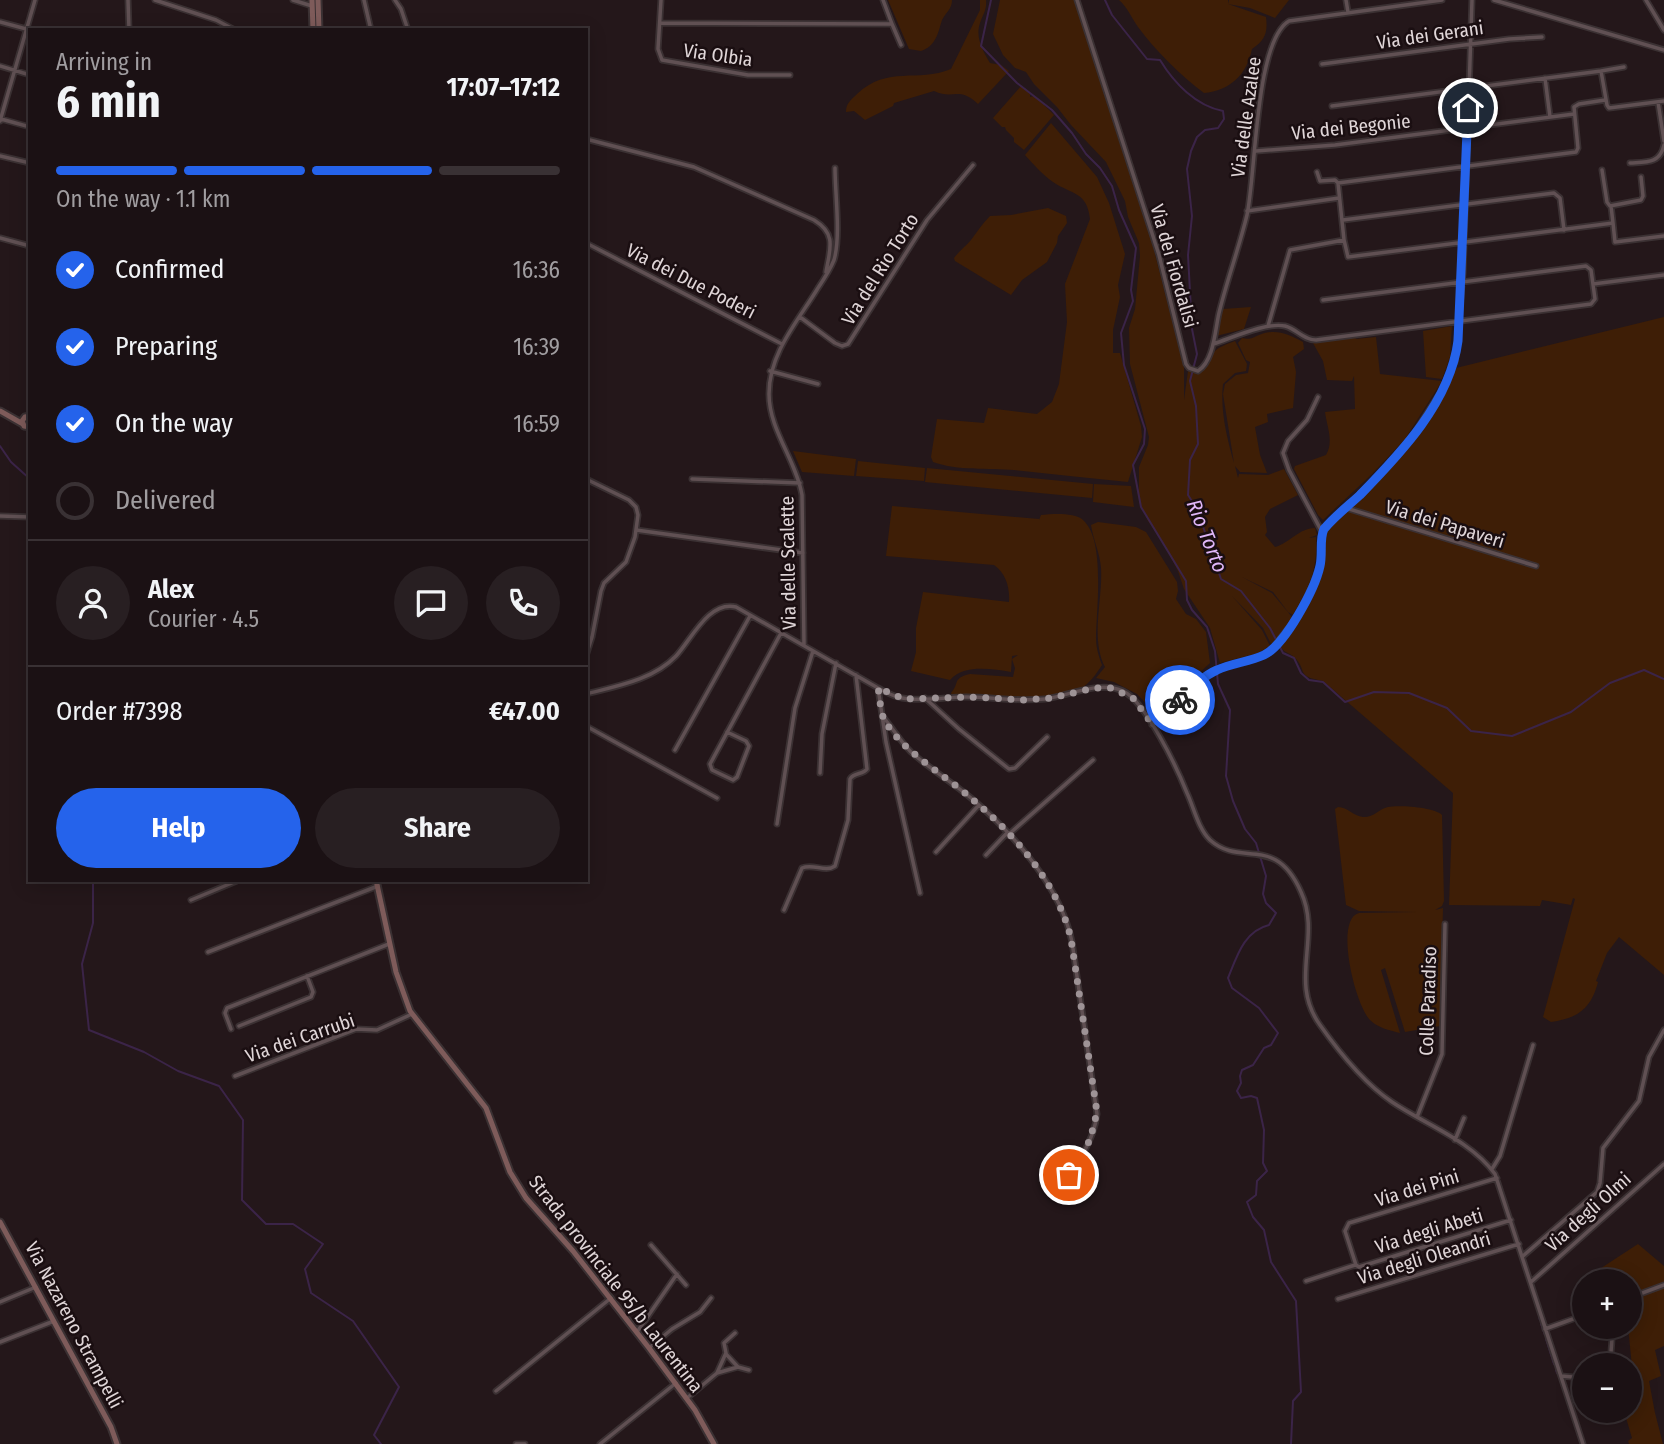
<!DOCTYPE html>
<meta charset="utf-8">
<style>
body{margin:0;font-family:"Fira Sans Condensed",sans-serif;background:#281f22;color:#f1f3f6;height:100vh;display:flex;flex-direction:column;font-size:26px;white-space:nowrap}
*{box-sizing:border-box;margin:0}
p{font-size:23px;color:#a09da0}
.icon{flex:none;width:38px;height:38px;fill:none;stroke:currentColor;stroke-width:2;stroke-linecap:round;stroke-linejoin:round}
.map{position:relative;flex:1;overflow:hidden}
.details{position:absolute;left:28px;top:28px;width:560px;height:854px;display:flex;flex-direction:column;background:#1b1114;border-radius:0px;box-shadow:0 4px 18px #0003,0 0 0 2px #393134}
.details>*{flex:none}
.controls{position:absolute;left:1572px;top:1269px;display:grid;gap:14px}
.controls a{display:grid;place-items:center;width:70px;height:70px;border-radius:50%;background:#1b1114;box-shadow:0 4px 18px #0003,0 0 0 2px #393134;font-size:35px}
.pin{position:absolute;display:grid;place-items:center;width:60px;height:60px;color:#fff;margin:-30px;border:4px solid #fff;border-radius:50%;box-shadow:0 2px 7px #0007}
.courier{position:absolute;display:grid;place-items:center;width:70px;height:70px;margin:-35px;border:5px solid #2563eb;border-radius:50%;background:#fff;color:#222;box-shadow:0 2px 9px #0007}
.head em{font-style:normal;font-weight:700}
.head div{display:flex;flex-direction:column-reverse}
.head{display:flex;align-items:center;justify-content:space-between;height:119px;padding:0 28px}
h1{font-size:46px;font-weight:700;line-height:52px}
.bar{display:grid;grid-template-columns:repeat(4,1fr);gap:10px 7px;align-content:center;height:84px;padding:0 28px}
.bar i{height:9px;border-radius:5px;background:#393134}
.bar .active{background:#2563eb}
.bar p{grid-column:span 4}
.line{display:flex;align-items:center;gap:18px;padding:0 28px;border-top:2px solid #393134}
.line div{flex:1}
.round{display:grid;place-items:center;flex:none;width:74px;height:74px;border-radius:37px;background:#281f22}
ol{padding:0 28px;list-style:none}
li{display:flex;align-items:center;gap:21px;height:77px}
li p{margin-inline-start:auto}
li .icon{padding:7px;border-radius:50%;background:#2563eb;color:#fff;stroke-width:4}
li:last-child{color:#a09da0}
li i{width:38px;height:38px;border:4px solid #393134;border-radius:50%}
.action{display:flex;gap:14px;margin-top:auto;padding:14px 28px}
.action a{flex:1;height:80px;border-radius:42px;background:#2563eb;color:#fff;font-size:28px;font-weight:700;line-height:80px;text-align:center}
.action a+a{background:#281f22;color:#f1f3f6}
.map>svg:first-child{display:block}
.green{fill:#3e1e06}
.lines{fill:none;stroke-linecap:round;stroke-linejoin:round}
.stream{stroke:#3b2448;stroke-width:2}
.street-casing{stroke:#3b3133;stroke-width:7}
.secondary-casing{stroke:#3b3133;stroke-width:9}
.street{stroke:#605053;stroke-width:3.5}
.secondary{stroke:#7e5b5a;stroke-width:5}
.done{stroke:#9e9396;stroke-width:7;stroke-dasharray:0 12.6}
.route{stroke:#2563eb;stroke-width:9}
.labels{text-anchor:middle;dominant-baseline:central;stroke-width:5;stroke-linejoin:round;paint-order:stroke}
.street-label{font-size:19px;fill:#e0d6d8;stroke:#1a0e11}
.water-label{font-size:21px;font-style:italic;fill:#dfb6f7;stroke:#1a0e11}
</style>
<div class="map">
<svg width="1664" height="1444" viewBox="0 0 1664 1444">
<rect width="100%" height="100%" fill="#24171a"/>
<path class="green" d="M888 0H952C952 9 946 12 942 20 938 33 936 46 921 51L909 49Z
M980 0H986C987 10 983 14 980 23 975 38 983 51 990 63L1001 65 1009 71 978 104C959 86 953 100 934 91L894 103 893 106 865 120 854 111 846 112C846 103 851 100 857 94 888 65 917 83 951 69L980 10Z
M1000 0H1074L1154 250 1184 368V400L1188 371C1205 377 1205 364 1213 353 1218 347 1227 344 1235 341L1247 364 1246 371 1235 373 1223 384C1220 410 1227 438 1234 463L1223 394 1225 384 1236 375 1248 373 1250 362 1246 360 1238 343 1242 338C1250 340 1252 338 1259 335 1275 328 1289 334 1303 342L1304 349 1293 357 1296 372 1293 408 1267 414 1268 422 1255 427 1260 455 1267 473 1240 472 1235 466 1238 478 1239 474 1268 475 1284 469 1298 495 1270 509 1265 517 1267 532 1265 535 1275 547C1290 543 1299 528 1315 528L1317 535 1309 538 1316 537C1318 570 1309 587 1293 615L1288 612 1273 592 1242 577 1272 593 1292 617 1288 626 1271 644 1263 628 1232 596 1262 630 1270 646 1258 653 1220 663 1210 628 1184 589 1178 571 1162 541 1148 521 1139 502V467L1148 445 1149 437 1130 364 1129 328 1135 309 1140 256 1139 243 1128 217 1125 201 1106 162 1071 125 1057 107 1034 84 1026 72 1015 68 1003 55 993 34Z
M1119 0H1228V4L1229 0H1289L1275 18 1250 8 1228 4 1266 17C1268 33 1265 40 1252 49 1247 74 1230 91 1204 93 1181 76 1155 50 1138 27 1131 17 1128 8 1119 0Z
M1021 86 1030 94V97L1035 96 1054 115 1024 150 1014 142V138L1006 130 1005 127H1002L993 118Z
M1051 123 1097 177 1109 203 1125 254 1118 285 1120 297 1113 330V353H1120L1141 426 1142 437 1128 482C1090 478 1052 474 1014 470 988 468 958 471 933 462L931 457 937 419 984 423 988 408 1037 414 1052 402 1059 384 1067 322 1065 284 1090 219C1087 191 1072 195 1053 182 1043 175 1034 165 1025 155Z
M1048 208 1066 216 1067 223 1058 236 1057 243 1047 262 1022 280 1011 295 955 261 954 258C959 251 966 246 971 240 977 232 982 224 990 216L1011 215Z
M1251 307 1244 329 1216 336 1223 309Z
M1664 317V975L1619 937 1607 953 1596 981 1598 982C1591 1009 1578 1018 1551 1022L1543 1017 1575 899 1573 898 1571 905 1542 900 1540 906 1449 905 1453 793 1323 681C1295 676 1308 671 1295 658 1287 650 1284 655 1279 643L1294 624 1320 575 1326 532 1374 486 1413 441 1445 393 1456 368Z
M1452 326 1450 357 1442 379 1426 377 1423 331Z
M1355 337 1356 339 1376 337 1380 374 1442 381 1405 439 1372 474 1323 520 1318 515 1294 469 1295 466 1326 455C1334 442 1327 427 1325 412L1355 409 1354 376 1352 381 1327 380 1323 361 1313 343Z
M793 451 856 459 854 476 802 472Z
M858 461 925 468 924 481 856 476Z
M927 468 1093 484 1092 498 925 482Z
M1094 484 1131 486 1134 507 1093 502Z
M892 506 1039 519V520L1041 515C1052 514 1074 512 1083 520 1106 540 1096 612 1096 638 1096 648 1099 657 1102 665 1096 674 1090 684 1079 689 1045 705 989 695 952 695L951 693C960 683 952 678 970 674L1013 677 1015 668 1012 659 1018 655 1012 656 1011 672C992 669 964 664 950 680L911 671 916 652V628L923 592 1009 602C1010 588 1006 573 994 565L886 556Z
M1098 522 1136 527 1146 532 1177 582 1178 591 1176 599 1186 614 1196 619 1206 632 1210 663 1156 714 1137 694 1114 682 1096 678 1105 667C1090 638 1103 599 1101 568 1100 553 1093 539 1091 525Z
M1338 807C1348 807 1353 816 1363 817 1373 818 1379 809 1388 807 1399 805 1434 807 1442 815L1444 901 1442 906 1435 910 1443 908 1440 1026 1405 1032 1385 968 1381 970 1400 1033C1389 1030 1378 1028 1370 1020 1355 1005 1334 919 1359 913L1416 912 1359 911 1346 905 1335 809Z
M1638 1244 1664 1266V1346L1655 1350 1661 1376 1649 1381 1655 1413 1663 1444H1629L1628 1441 1632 1438 1624 1411 1629 1410V1387L1634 1386 1628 1327 1629 1281H1600L1595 1272Z"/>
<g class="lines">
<path class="stream" d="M991 0 981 46 1017 83 1052 110 1072 133 1086 154 1100 168 1112 186 1119 210 1136 248 1131 290 1133 301 1121 333 1124 365 1145 429 1144 444 1133 465 1141 507 1186 581 1187 600 1192 610 1207 627 1215 651 1218 684 1230 710 1226 776 1233 801 1245 829 1256 843 1266 876 1263 894 1266 903 1276 913 1269 925C1244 931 1237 956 1228 978L1232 988 1259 1008 1278 1033 1271 1045 1264 1048 1253 1065 1242 1070 1240 1076 1241 1083 1237 1091 1241 1098 1251 1096 1257 1098 1264 1130 1263 1163 1267 1171 1257 1181 1256 1195 1247 1202 1253 1217 1264 1230 1271 1262 1296 1301 1301 1392 1293 1401 1291 1444
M1105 0 1112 15 1147 59 1160 60C1174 83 1196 106 1223 111L1224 119 1218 128 1205 130 1197 137 1191 151 1187 169 1192 216 1188 255 1192 329 1197 354 1190 381 1196 406 1198 444 1190 460 1188 495 1197 509 1221 579 1241 591 1270 628 1283 653 1294 658 1301 673 1309 680 1323 682 1345 702 1374 692 1409 693 1447 708 1471 731 1512 736 1571 712 1610 683 1644 670 1664 679
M0 446 11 462 30 479
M93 880V923L82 964 89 1030 144 1052 178 1071 219 1086 243 1120 242 1200 266 1224H293L323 1244 305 1269 311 1293 353 1321 399 1387 374 1435 381 1444
M1538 1312V1314
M1539 1317 1540 1320
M1541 1324 1545 1335
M1546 1339 1554 1364
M1556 1370 1557 1373"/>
<g class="street-casing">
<path id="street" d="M128 0 129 30
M155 0 216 20 235 30
M293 0 312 6
M364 0 371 30
M395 0 401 9 408 30
M661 0 658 49 662 60 748 75H790
M1077 0 1159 255 1186 364 1189 368 1198 371C1214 361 1215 330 1219 313 1227 280 1239 248 1247 215 1256 174 1255 41 1289 21L1442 0
M1346 0 1348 12
M1494 0 1664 50
M1646 0 1664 30
M0 22 30 30
M660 23 892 24 883 0
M892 24 901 45
M1322 64 1509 39 1542 37
M0 66 30 75
M1601 71 1624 67
M1545 78 1550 117
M1658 102 1664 141
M1332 106 1601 71 1607 105 1609 108 1664 101
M1 119 30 127
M0 121 35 0
M586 139 694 167 814 220C837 234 830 249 826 272
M1256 151 1335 145 1574 114
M0 156 30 163
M1630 163C1646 162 1660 164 1664 145
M1602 170 1607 202 1610 206 1641 200 1643 196 1641 177
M1317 172 1320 181 1335 180 1338 183 1576 152 1578 148 1574 107 1579 104 1605 100
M1338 183 1344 240 1348 257 1613 223 1615 242 1664 236
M1611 206 1613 223
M1247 211 1339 198
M1343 220 1554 193 1560 198 1564 230
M0 238 30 246
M586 243 782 344
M1593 284 1664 275
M800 317 835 343 842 346 848 344 927 220 973 165
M1268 326 1290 250 1344 240
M1213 344C1232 338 1266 322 1285 326 1297 329 1303 340 1316 340L1591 304 1595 299 1591 270 1586 266 1323 300
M770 371 818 384
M1318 397 1307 420 1288 441 1283 453 1289 470 1322 532
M586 479 629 500 636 507 638 515 635 537 626 562 604 583 601 591 592 637 586 656
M692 479 800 483
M1346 508 1536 566
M0 516 30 517
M636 530 803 553
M804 645 802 495C796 460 769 430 769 394 769 353 798 321 818 288 824 279 830 270 834 260 841 237 835 193 835 168
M878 688 886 742 920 893
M586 694C617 686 653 680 676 656 691 640 709 600 736 607L878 688C886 692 894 697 902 698 922 702 945 697 966 697 992 697 1019 702 1045 699 1069 696 1099 680 1123 691 1146 702 1177 768 1187 793 1194 808 1198 828 1210 840 1241 868 1275 833 1301 892 1322 937 1288 981 1320 1025 1339 1052 1364 1083 1392 1102 1426 1125 1470 1140 1495 1174L1583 1444
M925 698 959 729 1009 769 1015 768 1047 737
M884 718C893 729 901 742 911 752 930 769 952 782 971 798 1013 833 1061 887 1072 942L1097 1114C1094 1142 1076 1166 1058 1188
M1152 725 1207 675 1224 667 1263 656 1272 649 1297 617 1313 584 1320 564 1321 537 1324 529 1375 479 1412 437 1440 393 1455 362 1463 273 1472 0
M586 726 717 798
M727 732 746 741 749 746 737 777 733 780 712 770 710 764 781 633
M675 750 750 616
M820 773 822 734 836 663
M777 824 795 708 813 651
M1008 835 1093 760
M936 852 979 805
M986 855 1006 834
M191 900 239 880
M784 910 802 868C813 863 825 873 835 866L848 820 850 779C854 772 863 775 867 769L856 675
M208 952 378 886
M239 1026 311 997 313 992 307 976
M231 1029 225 1013 227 1008 389 944
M235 1076 356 1029 377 1030 412 1014
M1417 1117 1442 1054 1445 924
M1455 1140 1464 1118
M1492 1169 1500 1156 1533 1045
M1497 1178 1349 1223 1345 1231 1356 1265 1359 1267 1511 1220
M651 1245 686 1285
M1523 1256 1597 1192 1600 1183 1603 1148 1639 1101 1649 1057 1664 1030
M1306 1281 1355 1265
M1531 1282 1664 1164
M1629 1298 1664 1285
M1338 1299 1519 1244
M0 1302 36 1287
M1545 1329 1584 1315
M637 1332 677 1274
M735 1333 724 1343 726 1353 717 1373 738 1367 749 1370
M0 1342 54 1321
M649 1348 672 1329 700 1312 711 1298
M726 1354 738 1367
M1610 1365 1612 1339
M1561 1376 1584 1378
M496 1391 611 1298
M687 1398 717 1373
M516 1444H525
M600 1444 676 1383"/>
</g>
<g class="secondary-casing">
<path id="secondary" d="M312 0 313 30
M318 0 319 30
M0 411 23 424
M30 416 25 417 22 421 24 426 30 427
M376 880 396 972 410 1011 486 1108 510 1172 526 1198 573 1251 649 1348 695 1410 714 1444
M0 1222 111 1427 117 1444"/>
</g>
<use href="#street" class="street"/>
<use href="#secondary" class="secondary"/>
</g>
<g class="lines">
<path class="done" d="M1069 1175 1090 1140 1097 1112 1071 939C1058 883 1014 834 971 798 945 775 900 750 884 719 880 711 880 697 878 688L904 699 971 697 1023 700 1052 698 1094 688H1111L1133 698 1152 724 1180 700"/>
<path class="route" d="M1180 700C1191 689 1203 676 1217 670 1232 663 1249 662 1264 655 1285 645 1315 589 1320 566 1323 553 1319 540 1324 529 1335 516 1348 506 1360 495 1401 453 1450 402 1458 341L1468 108"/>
</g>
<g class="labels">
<g class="street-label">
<text transform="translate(1430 35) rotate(-8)">Via dei Gerani</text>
<text transform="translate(718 55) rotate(8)">Via Olbia</text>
<text transform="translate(1246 117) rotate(-82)">Via delle Azalee</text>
<text transform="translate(1351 127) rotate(-6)">Via dei Begonie</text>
<text transform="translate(1174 266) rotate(74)">Via dei Fiordalisi</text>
<text transform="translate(880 269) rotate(-58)">Via del Rio Torto</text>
<text transform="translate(691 281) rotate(27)">Via dei Due Poderi</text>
<text transform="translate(1445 524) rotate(17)">Via dei Papaveri</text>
<text transform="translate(788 563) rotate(-91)">Via delle Scalette</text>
<text transform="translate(1428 1001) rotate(-88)">Colle Paradiso</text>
<text transform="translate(300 1038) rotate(-19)">Via dei Carrubi</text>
<text transform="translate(1417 1188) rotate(-17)">Via dei Pini</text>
<text transform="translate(1588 1212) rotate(-42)">Via degli Olmi</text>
<text transform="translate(1429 1231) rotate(-17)">Via degli Abeti</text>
<text transform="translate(1424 1258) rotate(-17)">Via degli Oleandri</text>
<text transform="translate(616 1284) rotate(52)">Strada provinciale 95/b Laurentina</text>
<text transform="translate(74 1325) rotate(62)">Via Nazareno Strampelli</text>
</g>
<g class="water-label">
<text transform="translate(1207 536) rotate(68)">Rio Torto</text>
</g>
</g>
</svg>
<div class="controls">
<a>+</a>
<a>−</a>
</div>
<div class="pin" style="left:1069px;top:1175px;background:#ea580c"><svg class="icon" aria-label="bag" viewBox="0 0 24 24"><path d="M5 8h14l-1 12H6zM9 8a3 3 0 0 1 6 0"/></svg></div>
<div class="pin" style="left:1468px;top:108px;background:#1f2937"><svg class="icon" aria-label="home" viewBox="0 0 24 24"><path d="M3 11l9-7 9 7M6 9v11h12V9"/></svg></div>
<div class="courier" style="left:1180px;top:700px"><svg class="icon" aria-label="bike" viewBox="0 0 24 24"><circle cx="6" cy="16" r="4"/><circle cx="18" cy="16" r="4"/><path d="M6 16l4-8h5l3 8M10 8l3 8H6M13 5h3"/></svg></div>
<section class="details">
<div class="head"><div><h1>6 min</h1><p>Arriving in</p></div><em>17:07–17:12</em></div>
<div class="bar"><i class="active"></i><i class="active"></i><i class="active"></i><i></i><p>On the way · 1.1 km</p></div>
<ol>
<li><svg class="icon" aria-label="check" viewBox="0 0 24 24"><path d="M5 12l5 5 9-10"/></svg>Confirmed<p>16:36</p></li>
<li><svg class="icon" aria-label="check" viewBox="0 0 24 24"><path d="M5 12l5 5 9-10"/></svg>Preparing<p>16:39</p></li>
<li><svg class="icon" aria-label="check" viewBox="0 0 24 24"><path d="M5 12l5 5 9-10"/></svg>On the way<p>16:59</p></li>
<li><i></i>Delivered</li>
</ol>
<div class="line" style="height:126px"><a class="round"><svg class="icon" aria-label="person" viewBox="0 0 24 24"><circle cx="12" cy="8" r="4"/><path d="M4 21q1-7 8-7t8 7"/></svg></a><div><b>Alex</b><p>Courier · 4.5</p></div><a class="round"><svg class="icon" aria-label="chat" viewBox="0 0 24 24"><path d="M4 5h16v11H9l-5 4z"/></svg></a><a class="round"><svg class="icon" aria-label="phone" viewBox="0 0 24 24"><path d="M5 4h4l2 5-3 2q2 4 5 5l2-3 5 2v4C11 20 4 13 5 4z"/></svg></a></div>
<div class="line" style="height:91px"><div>Order #7398</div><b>€47.00</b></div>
<div class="action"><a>Help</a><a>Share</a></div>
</section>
</div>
